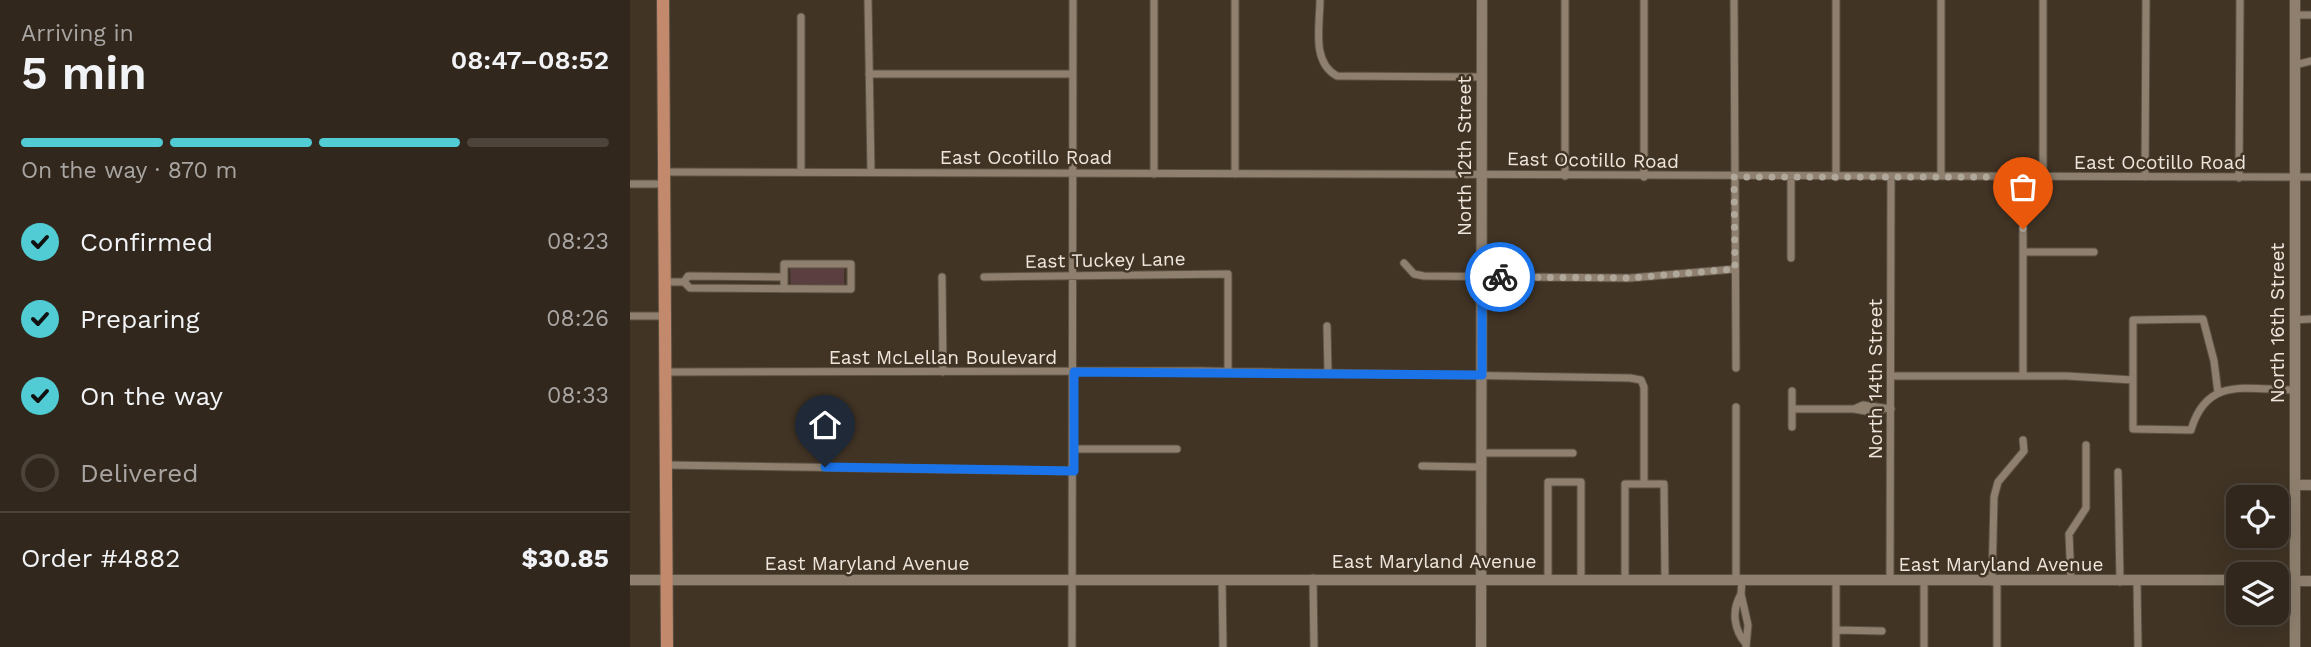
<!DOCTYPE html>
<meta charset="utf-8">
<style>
body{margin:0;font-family:"Work Sans",sans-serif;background:#3d3329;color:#f1f3f6;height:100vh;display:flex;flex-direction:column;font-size:26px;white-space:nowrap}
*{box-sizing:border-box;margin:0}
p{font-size:23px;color:#a8a5a3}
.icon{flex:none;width:38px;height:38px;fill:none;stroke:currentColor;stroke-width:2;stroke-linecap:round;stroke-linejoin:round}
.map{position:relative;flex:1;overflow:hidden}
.sheet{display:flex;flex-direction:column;background:#31271c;width:630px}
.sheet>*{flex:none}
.fabs{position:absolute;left:1596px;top:485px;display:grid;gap:14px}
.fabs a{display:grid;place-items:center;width:63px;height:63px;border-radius:14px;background:#31271c;box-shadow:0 7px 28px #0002,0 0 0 2px #4c443b;font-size:35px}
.pin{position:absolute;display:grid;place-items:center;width:60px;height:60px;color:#fff;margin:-72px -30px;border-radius:50% 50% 50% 0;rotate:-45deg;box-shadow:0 0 7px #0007}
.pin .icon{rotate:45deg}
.courier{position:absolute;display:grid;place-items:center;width:70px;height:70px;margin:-35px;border:5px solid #1a73e8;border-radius:50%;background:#fff;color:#222;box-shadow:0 2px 9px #0007}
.summary em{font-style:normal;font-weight:600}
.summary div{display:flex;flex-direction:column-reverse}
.summary{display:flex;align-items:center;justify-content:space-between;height:119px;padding:0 21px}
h1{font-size:46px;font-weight:600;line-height:52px}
.bar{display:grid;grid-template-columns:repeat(4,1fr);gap:10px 7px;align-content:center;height:84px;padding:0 21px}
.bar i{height:9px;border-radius:5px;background:#4c443b}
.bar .on{background:#51ccd4}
.bar p{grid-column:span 4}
.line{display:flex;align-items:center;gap:18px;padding:0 21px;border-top:2px solid #4c443b}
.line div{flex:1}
ol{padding:0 21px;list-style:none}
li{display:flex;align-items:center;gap:21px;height:77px}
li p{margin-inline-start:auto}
li .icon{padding:7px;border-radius:50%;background:#51ccd4;color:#111;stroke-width:4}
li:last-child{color:#a8a5a3}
li i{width:38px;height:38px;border:4px solid #4c443b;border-radius:50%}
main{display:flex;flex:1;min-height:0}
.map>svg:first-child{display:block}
.green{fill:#5b3e3f}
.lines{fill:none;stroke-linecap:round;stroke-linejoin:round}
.street-casing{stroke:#5b5143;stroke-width:9}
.secondary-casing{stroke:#5b5143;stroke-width:12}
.primary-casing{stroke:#5b5143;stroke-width:14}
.street{stroke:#8e7f6e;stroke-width:7}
.secondary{stroke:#8e7f6e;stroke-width:10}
.primary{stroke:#c3896c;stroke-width:12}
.done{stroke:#b1a89c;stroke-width:7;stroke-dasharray:0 12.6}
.route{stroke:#1a73e8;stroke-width:9}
.labels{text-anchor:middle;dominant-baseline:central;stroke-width:5;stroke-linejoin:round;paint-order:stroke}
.street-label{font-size:19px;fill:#eee6dc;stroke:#413425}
</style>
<main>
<section class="sheet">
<div class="summary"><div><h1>5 min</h1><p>Arriving in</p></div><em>08:47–08:52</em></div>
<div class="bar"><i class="on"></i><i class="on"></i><i class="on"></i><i></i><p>On the way · 870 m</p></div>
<ol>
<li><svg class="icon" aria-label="check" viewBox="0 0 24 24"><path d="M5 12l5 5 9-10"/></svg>Confirmed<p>08:23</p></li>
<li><svg class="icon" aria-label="check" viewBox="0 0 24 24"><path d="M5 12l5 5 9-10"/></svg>Preparing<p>08:26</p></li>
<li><svg class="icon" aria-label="check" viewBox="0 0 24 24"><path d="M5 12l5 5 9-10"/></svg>On the way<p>08:33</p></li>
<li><i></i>Delivered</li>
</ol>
<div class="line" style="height:91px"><div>Order #4882</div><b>$30.85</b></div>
</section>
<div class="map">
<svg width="1681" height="647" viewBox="0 0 1681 647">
<rect width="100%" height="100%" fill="#413425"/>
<path class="green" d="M160 267H214V286H161Z"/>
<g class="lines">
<g class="street-casing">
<path id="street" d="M238 0 241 172
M524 0V174
M605 0V174
M690 0C690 25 681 62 707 76L852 77
M1014 0V177
M1104 0 1106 368
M1206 0V177
M1665 15H1681
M171 17V172
M1665 65 1681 61
M239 74H442
M34 172 1681 177
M935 176V0
M1161 176V258
M1311 176V0
M1413 177V0
M1515 177 1516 0
M1609 178 1610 0
M0 184H34
M1393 252H1464
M774 263 784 274 794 276 1000 278 1105 269
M312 277 313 372
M354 277 598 274V372
M35 282H54L60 288 221 289V264H154V289
M54 282 58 276 154 277
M0 316H35
M1664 320 1681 319
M697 326 698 373
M35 372 570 371 1000 378 1011 380 1014 387V484
M1261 376H1437L1503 380
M1393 376V177
M1162 391V409H1224
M1588 393 1584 361 1573 319 1503 320V429L1561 430C1577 375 1618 390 1664 390
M1106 407V580
M1253 409 1247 413 1224 409 1233 405 1261 409
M1162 427V409
M444 449H547
M851 453H943
M36 465 444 471
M792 466 851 467
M1488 472 1490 582
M683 578 684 647
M592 580 593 647
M918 580V482H951V580
M995 580V484H1034L1035 580
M1112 580 1111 594 1118 625 1116 647
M1260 581 1261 176
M1294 581V647
M1441 581 1439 534 1456 508V445
M1507 581 1508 647
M1362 582 1364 497 1368 482 1394 451 1393 440
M1367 582V647
M1111 594C1101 611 1104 630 1116 644
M1206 630 1252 631
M442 647 443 0
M1206 647V581"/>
</g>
<g class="secondary-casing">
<path id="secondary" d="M1665 485H1681
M0 580H1608
M1647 581H1681
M851 647 852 0
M1665 647V0"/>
</g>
<g class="primary-casing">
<path id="primary" d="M33 0 37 647"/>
</g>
<use href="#street" class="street"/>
<use href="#secondary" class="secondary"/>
<use href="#primary" class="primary"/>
</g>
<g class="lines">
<path class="done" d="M870 277 1000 278 1105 269 1104 177H1393V229"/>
<path class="route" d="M195 467 444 471V372L852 375V276L870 277"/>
</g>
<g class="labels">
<g class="street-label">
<text transform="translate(834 156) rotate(-90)">North 12th Street</text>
<text x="396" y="157">East Ocotillo Road</text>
<text transform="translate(963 160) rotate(1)">East Ocotillo Road</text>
<text x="1530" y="162">East Ocotillo Road</text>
<text transform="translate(475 260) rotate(-1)">East Tuckey Lane</text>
<text transform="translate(1647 323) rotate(-90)">North 16th Street</text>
<text x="313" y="357">East McLellan Boulevard</text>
<text transform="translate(1245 379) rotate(-90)">North 14th Street</text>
<text x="804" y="561">East Maryland Avenue</text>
<text x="237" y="563">East Maryland Avenue</text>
<text x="1371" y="564">East Maryland Avenue</text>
</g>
</g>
</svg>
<div class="fabs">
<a><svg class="icon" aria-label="locate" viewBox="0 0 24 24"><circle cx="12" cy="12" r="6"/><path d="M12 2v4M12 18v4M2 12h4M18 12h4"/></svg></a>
<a><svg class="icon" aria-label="layers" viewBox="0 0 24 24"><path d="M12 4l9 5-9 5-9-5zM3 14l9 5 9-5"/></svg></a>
</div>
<div class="pin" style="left:1393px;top:229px;background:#ea580c"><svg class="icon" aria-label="bag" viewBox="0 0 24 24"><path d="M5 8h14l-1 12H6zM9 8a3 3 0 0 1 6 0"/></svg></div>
<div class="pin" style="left:195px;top:467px;background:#1f2937"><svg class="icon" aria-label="home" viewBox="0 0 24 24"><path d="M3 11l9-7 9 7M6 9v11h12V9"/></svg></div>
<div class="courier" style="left:870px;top:277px"><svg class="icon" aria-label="bike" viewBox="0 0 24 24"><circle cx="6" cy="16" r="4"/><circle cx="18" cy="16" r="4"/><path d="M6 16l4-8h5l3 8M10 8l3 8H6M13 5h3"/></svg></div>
</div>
</main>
